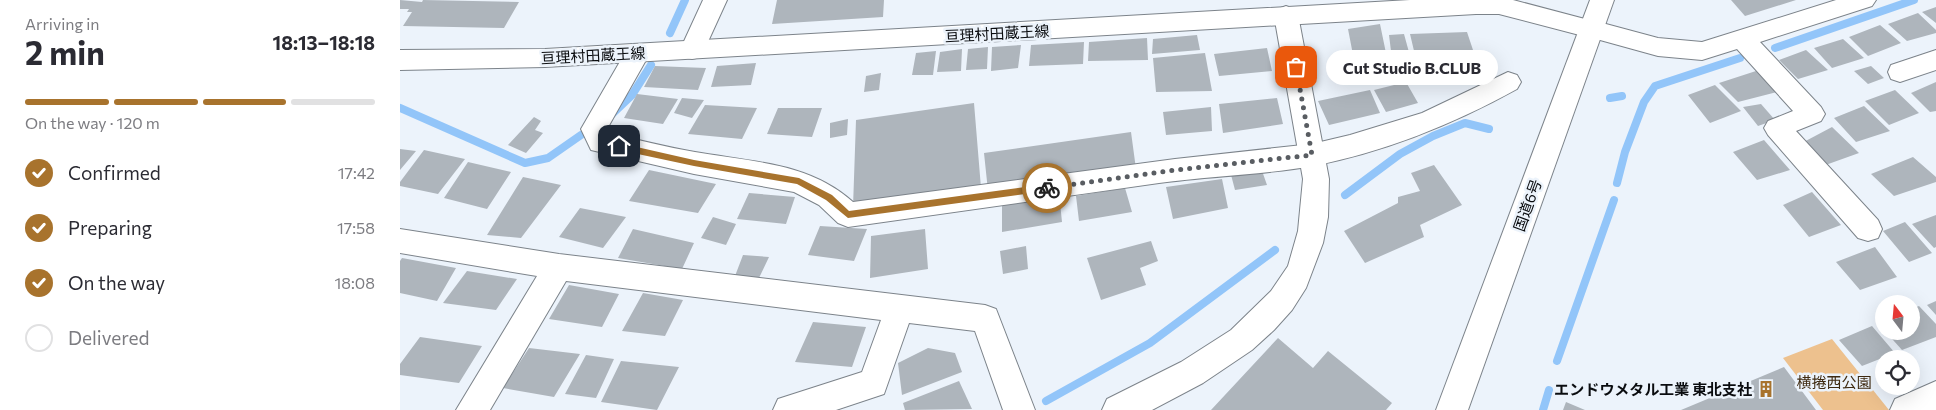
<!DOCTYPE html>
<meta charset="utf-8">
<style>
body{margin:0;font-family:Commissioner,"Noto Sans JP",sans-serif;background:#f7f7f7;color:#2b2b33;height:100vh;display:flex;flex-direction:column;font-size:19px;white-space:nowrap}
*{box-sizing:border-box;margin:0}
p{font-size:16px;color:#7c7c81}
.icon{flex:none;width:28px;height:28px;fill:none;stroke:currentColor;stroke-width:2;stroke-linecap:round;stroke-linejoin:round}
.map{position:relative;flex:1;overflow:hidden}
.drawer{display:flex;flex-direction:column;background:#fff;width:400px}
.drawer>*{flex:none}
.needle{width:32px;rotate:344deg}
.controls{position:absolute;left:1475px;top:295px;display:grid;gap:10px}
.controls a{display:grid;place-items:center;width:45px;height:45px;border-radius:50%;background:#fff;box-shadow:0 5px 20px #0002;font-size:25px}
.pin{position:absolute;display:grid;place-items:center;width:42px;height:42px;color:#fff;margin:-21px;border-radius:10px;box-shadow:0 2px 8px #0006}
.courier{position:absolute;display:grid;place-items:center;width:50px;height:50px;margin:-25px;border:4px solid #a8732d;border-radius:50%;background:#fff;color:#222;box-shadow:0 1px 6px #0007}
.bubble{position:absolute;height:35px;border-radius:18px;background:#fff;box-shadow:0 5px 20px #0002;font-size:16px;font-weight:700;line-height:35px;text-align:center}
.head em{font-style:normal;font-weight:700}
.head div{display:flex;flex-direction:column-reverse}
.head{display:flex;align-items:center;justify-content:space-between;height:85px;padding:0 25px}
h1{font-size:32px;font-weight:700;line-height:38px}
.bar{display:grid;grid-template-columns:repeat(4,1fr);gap:8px 5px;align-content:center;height:60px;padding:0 25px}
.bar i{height:6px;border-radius:4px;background:#e1e1e2}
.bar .active{background:#a8732d}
.bar p{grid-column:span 4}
ol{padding:0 25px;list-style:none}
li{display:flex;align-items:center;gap:15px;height:55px}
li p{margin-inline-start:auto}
li .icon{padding:5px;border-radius:50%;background:#a8732d;color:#fff;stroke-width:4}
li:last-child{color:#7c7c81}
li i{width:28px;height:28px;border:2px solid #e1e1e2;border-radius:50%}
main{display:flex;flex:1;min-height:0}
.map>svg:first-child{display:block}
.green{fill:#edc18e}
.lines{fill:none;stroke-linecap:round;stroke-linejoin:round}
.stream{stroke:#92c5f9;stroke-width:8}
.building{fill:#aeb5bc}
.minor-casing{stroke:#7c838a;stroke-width:2}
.tertiary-casing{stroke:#7c838a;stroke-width:2}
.primary-casing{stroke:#7c838a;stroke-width:2}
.trunk-casing{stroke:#7c838a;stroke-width:2}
.minor{fill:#fff;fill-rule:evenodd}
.tertiary{fill:#fff;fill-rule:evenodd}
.primary{fill:#fff;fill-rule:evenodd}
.trunk{fill:#fff;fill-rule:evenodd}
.route{fill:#a8732d}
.done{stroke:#595d62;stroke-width:5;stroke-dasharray:0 9}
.labels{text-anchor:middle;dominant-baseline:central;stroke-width:5;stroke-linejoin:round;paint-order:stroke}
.street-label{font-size:15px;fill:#0a0c0f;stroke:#ecf3fb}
.park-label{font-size:15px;fill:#3f2b12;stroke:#ecf3fb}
.poi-label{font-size:15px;font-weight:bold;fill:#0a0c0f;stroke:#ecf3fb;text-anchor:end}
</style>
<main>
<section class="drawer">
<div class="head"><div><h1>2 min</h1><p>Arriving in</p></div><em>18:13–18:18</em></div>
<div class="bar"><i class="active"></i><i class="active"></i><i class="active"></i><i></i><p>On the way · 120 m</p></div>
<ol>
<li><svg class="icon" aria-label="check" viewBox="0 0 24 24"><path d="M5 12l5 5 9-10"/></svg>Confirmed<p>17:42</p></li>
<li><svg class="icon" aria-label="check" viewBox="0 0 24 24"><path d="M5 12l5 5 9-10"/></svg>Preparing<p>17:58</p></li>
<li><svg class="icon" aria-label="check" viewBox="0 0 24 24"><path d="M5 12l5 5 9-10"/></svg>On the way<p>18:08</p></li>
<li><i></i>Delivered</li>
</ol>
</section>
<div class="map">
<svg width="1536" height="410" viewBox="0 0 1536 410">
<rect width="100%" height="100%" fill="#ecf3fb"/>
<path class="green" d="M1432 339 1489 410H1423L1383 358Z"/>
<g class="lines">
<path class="stream" d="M270 33 285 0
M1375 48 1514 0
M1210 98 1222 96
M0 108 125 163 148 158 181 135
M211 115 232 95 251 65
M1217 183 1225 152 1244 102 1255 86 1340 58
M945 195 1000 154 1033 136 1065 123 1089 129
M1157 361 1214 200
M646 401 750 343 875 250
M1143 410 1149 390"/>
</g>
<path class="building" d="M0 0 22 2 23 0 119 2 104 28 3 26 12 12H7L9 9H0Z
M377 0H484L483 17 372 24Z
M1331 0H1396L1345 16Z
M1536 7V23L1522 12Z
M1518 13 1536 30V33L1507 41 1488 24Z
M980 24 987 58 954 60 948 29Z
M1480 25 1501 43 1468 56 1449 37Z
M1067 32 1073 50 1015 55 1010 34Z
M1004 34 1010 56 992 59 989 35Z
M797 35 800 50 752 54 753 39Z
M747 38 748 60 688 61 689 42Z
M1443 39 1464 58 1432 68 1414 48Z
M684 42 683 64 629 66 631 45Z
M621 45 618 68 591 71 592 47Z
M588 47 587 69 566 70 568 49Z
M867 48 872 71 819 76 814 54Z
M562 49 561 71 537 72 540 52Z
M1406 50 1428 70 1398 79 1379 60Z
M536 51 533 75H512L516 53Z
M805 53 812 91 756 92 753 58Z
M356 63 351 85 311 87 317 66Z
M255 66 306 68 298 90 244 87Z
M1471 66 1484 78 1468 84 1454 71Z
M1356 71 1377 92 1338 102 1319 83Z
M481 73 479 90 464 92 466 76Z
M1006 82 1018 103 986 112 974 90Z
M1536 82V111L1530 112 1511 93Z
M1315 85 1341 111 1310 123 1288 95Z
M970 90 980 113 929 125 918 101Z
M1495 90 1519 113 1489 125 1465 101Z
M237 94 278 99 263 124 224 118Z
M282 98 304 100 292 118 274 113Z
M877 98 883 124 823 133 819 104Z
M574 103 581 188 453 207 456 120Z
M1361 104 1375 120 1358 126 1343 107Z
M305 105 357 108 342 139 288 134Z
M1464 106 1490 131 1456 142 1434 118Z
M811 107 812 131 766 135 763 112Z
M378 108H422L412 137 367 134Z
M134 117 141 121 135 130 143 133 126 153 108 145Z
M448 119 447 135 430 138V123Z
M1432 127 1459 153 1420 167 1400 144Z
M731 132 736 169 588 191 584 153Z
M1364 140 1390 170 1357 180 1333 152Z
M0 149 16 151 0 170Z
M24 150 65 159 38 194 0 186V182Z
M1513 157 1536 177V182L1494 196 1471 174Z
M68 162 111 172 87 209 44 198Z
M1034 165 1062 205 1020 225 1024 237 965 263 944 231 998 203V197L1020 191 1011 173Z
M861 168 867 185 835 190 830 171Z
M249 170 316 184 298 213 229 201Z
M123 177 161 185 121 238 87 235Z
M822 179 828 208 773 219 766 187Z
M725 188 732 212 679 221 676 196Z
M1412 192 1441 225 1409 237 1383 205Z
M349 193 395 197 386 224 337 219Z
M659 193 662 222 602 232V201Z
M180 208 226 217 203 248 159 237Z
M1536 215V247L1534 248 1512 224Z
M313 217 336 224 326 245 301 238Z
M1505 222 1532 253 1509 262 1483 231Z
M420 226 467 229 454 261 408 255Z
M233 229 294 243 282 269 218 258Z
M525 229 528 269 470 278 471 236Z
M751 241 758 261 740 268 746 285 701 300 687 258Z
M626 246 628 269 603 274 600 251Z
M1475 247 1497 277 1460 290 1436 262Z
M343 255 369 257 359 278 335 276Z
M2 258 56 268 37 301 0 293V261Z
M67 271 117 279 96 310 43 303Z
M169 285 219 294 202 327 149 319Z
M243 293 283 300 265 336 222 331Z
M1536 301V315L1527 305Z
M1519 306 1536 324V337L1502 350 1485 331H1511V309Z
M413 322 466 327 452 367 395 362Z
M1472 326 1495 353 1462 366 1439 340Z
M20 337 82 346 59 383 0 375V364Z
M878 338 913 368 928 351 992 403 986 410H811Z
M129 348 180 354 154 397 103 388Z
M528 348 555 353 562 372 502 395 498 363Z
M186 355 214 359 196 398 165 394Z
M221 361 279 367 257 410 201 402Z
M1384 367 1416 410H1281Z
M559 381 572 409 505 410 503 403Z
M1166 402 1185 410H1163Z"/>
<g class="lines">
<g class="minor-casing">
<path id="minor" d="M303 0H327L301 57 292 59 283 57 280 50Z
M1436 0H1476L1472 6 1360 42 1421 107 1425 114 1421 121 1396 131 1478 220 1482 229 1478 238 1468 241 1458 238 1368 135 1364 128 1368 121 1393 111 1337 49 1302 60 1258 56 1182 35 1179 29 1182 23 1191 20 1258 38 1302 42Z
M238 44 247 46 250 53 207 129 209 133C238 140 266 147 295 152 351 162 409 162 453 202L775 159 912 144 950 135 1022 113 1108 72 1117 75 1121 82 1117 89C1054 124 984 152 913 166 862 175 810 176 759 183 655 198 552 212 448 227L438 223 419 205 394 192 294 174 191 150 181 129 229 46Z
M1536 50V70L1500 82 1491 79 1488 72 1491 65Z
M0 229 159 254 585 305 596 309 635 410H603L575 331 509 323 484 394 436 410H373L378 399 462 372 481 320 166 281 90 410H56L137 276 0 253Z
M1536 381V410H1490L1495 399Z"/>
</g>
<g class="tertiary-casing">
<path id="tertiary" d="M886 6 894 9 898 15 929 179 928 217 923 243 906 288 892 310 874 330 852 350 803 383 752 410H702L707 399 781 362 831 330 871 291 888 266 898 231 903 179 874 15 878 9Z"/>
</g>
<g class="primary-casing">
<path id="primary" d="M1010 0H1113L1200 23 1203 29 1200 35 1191 38 1099 14H1076L145 67 0 70V50L145 49Z"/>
</g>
<g class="trunk-casing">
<path id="trunk" d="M1190 0H1214L1068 410H1036Z"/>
</g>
<use href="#minor" class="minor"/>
<use href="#tertiary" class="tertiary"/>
<use href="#primary" class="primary"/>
<use href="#trunk" class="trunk"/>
</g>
<path class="route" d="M219 143 294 160 399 178 432 195 449 211 647 184 651 188 647 191 448 218 426 200 397 184 294 166 219 150 215 146Z"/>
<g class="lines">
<path class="done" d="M647 188 775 170 912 155 896 67"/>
</g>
<defs>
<g id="building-bare" transform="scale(1.35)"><path d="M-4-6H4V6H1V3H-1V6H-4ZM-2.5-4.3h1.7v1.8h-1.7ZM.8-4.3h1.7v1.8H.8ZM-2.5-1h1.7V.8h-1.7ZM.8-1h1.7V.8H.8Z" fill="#a8732d" stroke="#ecf3fb" stroke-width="2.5" paint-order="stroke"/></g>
</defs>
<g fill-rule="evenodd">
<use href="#building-bare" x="1366" y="389"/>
</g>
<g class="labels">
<g class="street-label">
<text transform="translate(597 33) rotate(-3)">亘理村田蔵王線</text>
<text transform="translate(193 55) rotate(-3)">亘理村田蔵王線</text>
<text transform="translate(1127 205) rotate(-70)">国道6号</text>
</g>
<g class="park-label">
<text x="1434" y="382">横捲西公園</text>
</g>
<g class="poi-label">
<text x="1352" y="389">エンドウメタル工業 東北支社</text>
</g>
</g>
</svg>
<div class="controls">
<a><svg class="needle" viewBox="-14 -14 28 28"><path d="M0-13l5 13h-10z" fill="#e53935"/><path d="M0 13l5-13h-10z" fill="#7c7c81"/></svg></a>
<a><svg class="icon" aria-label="locate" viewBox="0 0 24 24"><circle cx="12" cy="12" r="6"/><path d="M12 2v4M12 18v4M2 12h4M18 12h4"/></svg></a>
</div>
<div class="pin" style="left:896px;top:67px;background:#ea580c"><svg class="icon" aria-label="bag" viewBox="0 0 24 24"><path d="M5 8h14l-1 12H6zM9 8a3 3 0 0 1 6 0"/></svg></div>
<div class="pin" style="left:219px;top:146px;background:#1f2937"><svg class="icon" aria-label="home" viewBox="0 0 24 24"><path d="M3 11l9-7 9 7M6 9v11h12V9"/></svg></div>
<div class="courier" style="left:647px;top:188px"><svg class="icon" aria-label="bike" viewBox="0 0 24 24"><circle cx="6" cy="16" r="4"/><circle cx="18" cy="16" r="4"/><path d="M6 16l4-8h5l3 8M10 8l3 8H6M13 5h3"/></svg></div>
<div class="bubble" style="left:926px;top:50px;width:172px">Cut Studio B.CLUB</div>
</div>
</main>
